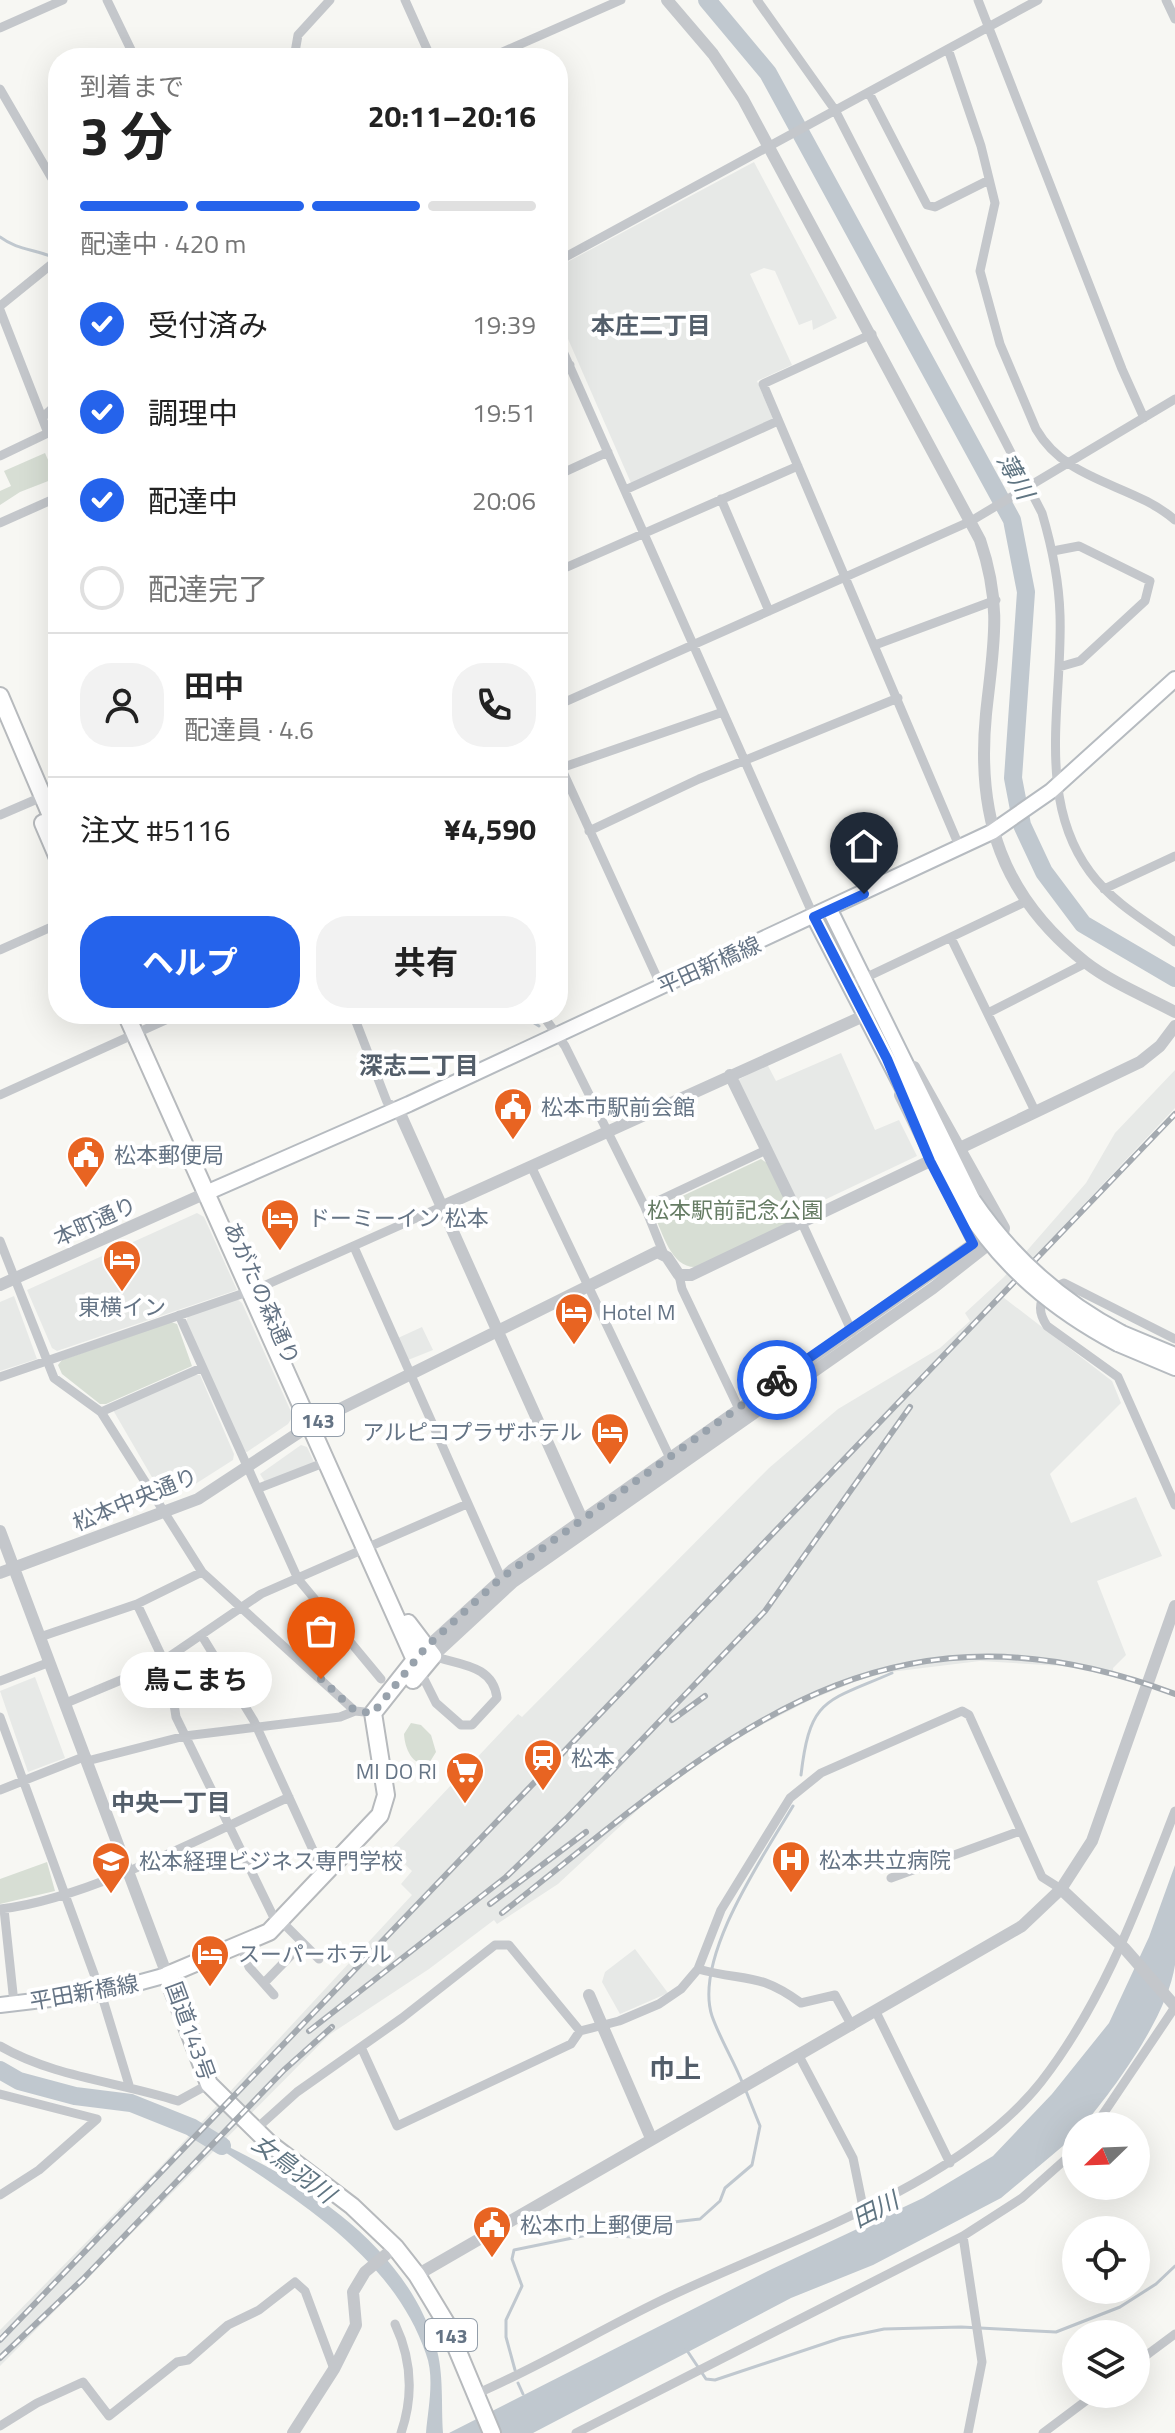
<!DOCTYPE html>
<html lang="ja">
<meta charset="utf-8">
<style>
body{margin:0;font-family:"Titillium Web","Noto Sans JP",sans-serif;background:#f2f2f2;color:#222;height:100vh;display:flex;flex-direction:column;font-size:30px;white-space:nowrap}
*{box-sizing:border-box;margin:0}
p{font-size:26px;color:#767676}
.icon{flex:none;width:44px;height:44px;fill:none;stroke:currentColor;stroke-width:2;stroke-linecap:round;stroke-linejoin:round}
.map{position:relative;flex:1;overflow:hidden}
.drawer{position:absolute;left:48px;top:48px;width:520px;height:976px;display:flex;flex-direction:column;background:#fff;border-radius:32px;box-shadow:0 8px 32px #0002}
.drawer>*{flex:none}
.needle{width:52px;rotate:247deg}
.fabs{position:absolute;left:1062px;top:2112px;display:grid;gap:16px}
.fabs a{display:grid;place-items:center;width:88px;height:88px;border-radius:50%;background:#fff;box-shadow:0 8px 32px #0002;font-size:40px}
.pin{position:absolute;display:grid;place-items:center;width:68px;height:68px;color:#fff;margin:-82px -34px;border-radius:50% 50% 50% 0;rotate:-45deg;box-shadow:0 0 8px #0007}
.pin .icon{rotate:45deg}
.courier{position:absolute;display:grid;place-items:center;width:80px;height:80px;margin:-40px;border:6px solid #2563eb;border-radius:50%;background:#fff;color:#222;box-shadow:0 2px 10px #0007}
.bubble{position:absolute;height:56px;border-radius:28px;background:#fff;box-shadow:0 8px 32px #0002;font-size:26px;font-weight:700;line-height:56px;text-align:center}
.headline em{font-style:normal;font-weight:700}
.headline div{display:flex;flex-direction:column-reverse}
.headline{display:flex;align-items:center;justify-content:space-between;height:136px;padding:0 32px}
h1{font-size:52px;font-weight:700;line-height:60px}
.bar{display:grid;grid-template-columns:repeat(4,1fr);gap:12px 8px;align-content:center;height:96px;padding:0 32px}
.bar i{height:10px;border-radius:6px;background:#e0e0e0}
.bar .active{background:#2563eb}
.bar p{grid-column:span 4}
.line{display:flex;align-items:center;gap:20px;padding:0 32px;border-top:2px solid #e0e0e0}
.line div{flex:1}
.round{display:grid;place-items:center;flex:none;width:84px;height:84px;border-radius:32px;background:#f2f2f2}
ol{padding:0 32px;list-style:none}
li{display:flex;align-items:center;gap:24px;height:88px}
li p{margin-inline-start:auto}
li .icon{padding:8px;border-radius:50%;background:#2563eb;color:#fff;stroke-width:4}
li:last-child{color:#767676}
li i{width:44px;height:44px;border:4px solid #e0e0e0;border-radius:50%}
.button{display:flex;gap:16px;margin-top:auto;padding:16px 32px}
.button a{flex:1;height:92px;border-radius:32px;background:#2563eb;color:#fff;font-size:32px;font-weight:700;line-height:92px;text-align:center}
.button a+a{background:#f2f2f2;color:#222}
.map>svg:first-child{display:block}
.built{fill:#e7e9e7}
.green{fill:#d7ded4}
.water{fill:#c0c8cf}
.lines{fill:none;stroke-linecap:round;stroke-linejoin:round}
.stream{stroke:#c0c8cf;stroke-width:3}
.river{stroke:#c0c8cf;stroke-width:18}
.secondary-casing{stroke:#b6bbc0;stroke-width:18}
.trunk-casing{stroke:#b7babd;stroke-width:20}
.minor{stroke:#c4c7cb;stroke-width:9}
.tertiary{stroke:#c4c7cb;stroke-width:12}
.secondary{stroke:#fff;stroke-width:14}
.trunk{stroke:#fff;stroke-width:16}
.rail-casing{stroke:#a4aab0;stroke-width:6}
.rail{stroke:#fff;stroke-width:3;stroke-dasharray:9;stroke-linecap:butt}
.secondary-bridge-casing{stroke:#b6bbc0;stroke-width:18;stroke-linecap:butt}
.secondary-bridge{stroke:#fff;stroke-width:14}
.done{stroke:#98a2ac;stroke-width:8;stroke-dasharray:0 14.4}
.route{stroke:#2563eb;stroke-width:10}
.labels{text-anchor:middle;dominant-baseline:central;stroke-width:8;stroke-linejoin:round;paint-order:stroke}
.shield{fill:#fff;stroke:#939eaa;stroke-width:2}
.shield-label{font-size:20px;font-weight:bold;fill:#657485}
.street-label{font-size:22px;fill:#657485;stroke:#fff}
.poi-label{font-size:22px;fill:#657485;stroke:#fff;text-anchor:start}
.park-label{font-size:22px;fill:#667c64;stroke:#fff}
.neighbourhood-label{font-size:24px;font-weight:bold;fill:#535e6a;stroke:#fff}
.water-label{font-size:24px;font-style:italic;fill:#607582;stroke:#fff}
.quarter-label{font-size:26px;font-weight:bold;fill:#535e6a;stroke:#fff}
</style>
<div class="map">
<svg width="1175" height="2433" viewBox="0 0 1175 2433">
<rect width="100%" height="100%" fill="#f7f7f3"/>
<path class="built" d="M754 162 837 318 813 330 812 320 799 325 775 271 764 268 750 274 792 365 757 381 773 419 631 483 558 316V267Z
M841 1053 875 1130 899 1120 917 1156 801 1211 738 1080 767 1064 776 1081Z
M1175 1070V1108L999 1294 1112 1381 1121 1403 1050 1474 1071 1523 1136 1497 1162 1556 1097 1581 1126 1655 1113 1668 1114 1677 1078 1667 980 1661 874 1674 810 1700 727 1743 644 1804 558 1884 497 1924 494 1920 429 1969 329 2035 0 2366V2330L162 2165 412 1895 401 1884 412 1871 390 1850 518 1714 522 1717 769 1468 838 1409 940 1348 970 1321 965 1313 1004 1277 1086 1183 1115 1133Z
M197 1213 204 1217 237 1290 57 1351 52 1348 27 1290Z
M14 1296 37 1359 0 1371V1302Z
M237 1299 242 1303 293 1416 288 1424 247 1452 241 1450 186 1322 188 1316Z
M422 1327 433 1350 408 1360 398 1338Z
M194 1375H200L234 1454 233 1460 189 1488 164 1498 113 1410Z
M301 1445 307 1447 315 1464 265 1482 260 1474Z
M35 1677 65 1758 28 1772 0 1691Z
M635 1949 668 1993 620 2014 602 1982 605 1972Z"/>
<path class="green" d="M45 453 56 478 20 492 0 505V491L11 486 4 471Z
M761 1159 767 1163 793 1215 791 1222 696 1267C671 1268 663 1233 654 1215L657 1208Z
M171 1322 177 1324 192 1366 106 1404H100L62 1374 58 1365 62 1360Z
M411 1723 421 1725 431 1735 436 1752 428 1765C412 1765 405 1749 404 1734Z
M47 1862 55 1891 0 1904V1879Z"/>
<path class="water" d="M1175 1865C1175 1897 1175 1933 1175 1965 1167 2017 1116 2086 1083 2126H1076V2135L1001 2198 873 2265 791 2298 533 2433H449L772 2269 923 2198 993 2156 1052 2094 1109 2023 1149 1937Z
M190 2129C290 2173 402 2236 436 2347 444 2373 441 2406 443 2433H426C428 2408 435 2378 426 2354 390 2248 278 2189 190 2129Z"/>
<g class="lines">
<path class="stream" d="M0 237C17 250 35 249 55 258
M520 1014 539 1026
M801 1775C810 1697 826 1702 892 1673
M743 2084C734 2061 720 2039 712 2016 693 1958 764 1855 793 1806
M686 2349 706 2379 715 2380 841 2338 884 2329 961 2327 1056 2332 1120 2307 1156 2284 1175 2266
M515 2370 506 2337V2320L522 2286 512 2259 514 2250 592 2234 632 2237 665 2223 700 2219 720 2201 725 2188 752 2165 760 2126 746 2091
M518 2383 523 2394"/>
<path class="river" d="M707 0 768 73 1012 520 1026 592 1013 778 1022 825 1044 872 1083 924 1175 978
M0 2070 19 2081 75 2096 131 2103 191 2127 222 2146"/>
<g class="secondary-casing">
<path id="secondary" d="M830 910 973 1200
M814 917 964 1206
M206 1193 409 1104 992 832 1051 791 1175 679
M1122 1333 1175 1355
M1118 1344 1175 1368
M0 2005 101 1993 167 1975"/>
</g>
<g class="trunk-casing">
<path id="trunk" d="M0 696 58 832
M43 823 58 858
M126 1014 415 1660 373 1713 386 1795 380 1815 269 1932 167 1975 209 2084 269 2143 352 2206 395 2247 417 2275 446 2323 492 2433
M408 1623 433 1656 413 1680"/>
</g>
<path class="minor" d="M107 0 135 58
M405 0 431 58
M757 0 835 110 1042 513C1052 547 1059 579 1060 615 1063 700 1035 798 1090 872 1112 902 1145 921 1175 942
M978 0 1122 369 1144 418
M1166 0 1175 19
M0 28 63 0
M948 49 981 146 995 203 980 271 1000 344 1036 429C1067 483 1132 483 1175 520
M294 58 298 35 330 0
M489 58 621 0
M0 89 58 189
M869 93 927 205 935 207 989 180
M558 261 1038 0
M0 306 58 259
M0 310 48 433 0 456
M872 334 763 384 960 848
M558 340 814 917
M558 370 570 365
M44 416 58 403
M558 475 608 452
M625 490 778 421
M721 499 769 611
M0 523 58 497
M1053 551 1079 546 1150 581 1145 601 1080 661 1059 667
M558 571 798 466
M875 645 996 600
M558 705 971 521 1175 399
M558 761 661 986
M558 769 723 712
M0 815 58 790
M589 831 699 779 898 698
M1104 889 1175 856
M951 938 1035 1111
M0 950 58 924
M850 985 1025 902
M988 1013 1086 963
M353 1014 387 1102 398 1109
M542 1014 565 1046 645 1207 663 1252
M0 1095 179 1014
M531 1166 672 1462
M645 1207 766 1150
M802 1223 852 1332
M0 1241 54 1378 101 1412 202 1572 355 1711 374 1713
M354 1247 501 1578
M679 1275 682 1289 741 1413
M179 1315 298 1579 381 1679
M1175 1339 1064 1283C1043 1291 1033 1305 1047 1326L1118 1377 1175 1505
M0 1377 259 1288 441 1207
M101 1412 201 1368
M259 1488 326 1462
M137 1604 169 1672 176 1717 277 1924
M202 1636 254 1721 324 1874
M40 1637 137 1604 202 1572
M420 1671 436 1703 461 1725H472L497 1698C493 1664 458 1665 433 1656
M0 1681 50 1662
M66 1703 157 1665 261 1594 467 1504
M0 1717 101 1993 129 2085
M87 1761 185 1736 340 1717 355 1711
M0 1790 86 1756
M891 1878 1020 1831
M0 1909C85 1900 210 1834 289 1797
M4 1909 14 2003
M281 1921 319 1959
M241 1946 249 1967 274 1995
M698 1969C745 1982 757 1971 801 2003L835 1995 852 2026
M264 1983 303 1943
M876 2012 950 2163
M0 2046C53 2077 120 2082 178 2101L209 2084
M361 2047 397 2126 571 2044 580 2031
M798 2054 853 2158 863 2207
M0 2094 97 2119
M1095 2126 1175 2007
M255 2130 297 2092 402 2018 495 1945H509L580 2031 619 2021 659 2004 681 1989 698 1969 721 1910 790 1798 821 1773 962 1711 969 1715 1042 1877 1061 1889
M0 2195 39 2170 97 2119
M963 2236 982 2362 968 2433
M395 2324C412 2360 414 2395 401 2433
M1136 2363 1175 2334
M476 2394C539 2367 598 2331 660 2301 781 2242 956 2189 1041 2082 1104 2001 1138 1906 1175 1811
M0 2426 37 2403 83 2382 109 2416 177 2362 188 2360 228 2325 259 2310 295 2282 305 2291 334 2369
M576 2433 963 2236 1022 2198 1076 2150
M1043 2433 1095 2394"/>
<path class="tertiary" d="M667 0 713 54 743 99 980 540C1003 607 993 647 986 714 976 817 1002 896 1085 962 1112 983 1145 996 1175 1012
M730 1075 802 1223
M900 1095 977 1251
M398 1109 585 1526
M960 1148 1140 1062 1160 1046 1175 1026
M441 1207 879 1009
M0 1285 206 1193
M0 1531 167 1975
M0 1573 198 1499 318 1420 657 1252 667 1257 679 1275H691L930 1161
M423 1651 512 1570 993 1230
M433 1656 513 1582 933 1288 1003 1233 1004 1228 914 1067
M1061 1889 1125 1949 1175 2006
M589 1995 651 2138
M417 2275 1022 1926 1061 1889 1092 1841 1175 1606
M293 2433 334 2369 356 2325 353 2292 365 2272 395 2247"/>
<use href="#secondary" class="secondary"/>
<use href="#trunk" class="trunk"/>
<g class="rail-casing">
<path id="rail" d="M672 1720 705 1696
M490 1904 586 1832
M502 1913C720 1741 877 1582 1175 1694
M309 2031 506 1877 567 1818 765 1611 910 1407
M0 2340 1175 1114
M0 2358 83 2279 284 2070 332 2027"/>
</g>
<use href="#rail" class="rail"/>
<g class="secondary-bridge-casing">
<path id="secondary-bridge" d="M973 1200C1011 1256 1061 1301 1122 1333
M964 1206C1002 1267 1054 1310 1118 1344"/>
</g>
<use href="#secondary-bridge" class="secondary-bridge"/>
</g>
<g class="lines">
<path class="done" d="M321 1679 355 1711 373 1713 426 1647 501 1578 777 1380"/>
<path class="route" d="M777 1380 973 1244 930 1161 887 1059 814 917 864 894"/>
</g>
<defs>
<g id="civic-pin" transform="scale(2)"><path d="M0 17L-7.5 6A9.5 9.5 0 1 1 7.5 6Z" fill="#e86422" stroke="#fff"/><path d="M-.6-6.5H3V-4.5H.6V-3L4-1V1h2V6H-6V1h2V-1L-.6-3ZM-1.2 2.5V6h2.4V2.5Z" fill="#fff"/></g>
<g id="hotel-pin" transform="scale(2)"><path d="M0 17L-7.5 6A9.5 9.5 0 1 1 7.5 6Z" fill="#e86422" stroke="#fff"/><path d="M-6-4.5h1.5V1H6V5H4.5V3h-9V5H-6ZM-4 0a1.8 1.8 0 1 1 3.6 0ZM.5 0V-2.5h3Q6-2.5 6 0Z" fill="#fff"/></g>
<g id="station-pin" transform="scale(2)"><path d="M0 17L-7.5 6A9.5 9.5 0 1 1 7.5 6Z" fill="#e86422" stroke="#fff"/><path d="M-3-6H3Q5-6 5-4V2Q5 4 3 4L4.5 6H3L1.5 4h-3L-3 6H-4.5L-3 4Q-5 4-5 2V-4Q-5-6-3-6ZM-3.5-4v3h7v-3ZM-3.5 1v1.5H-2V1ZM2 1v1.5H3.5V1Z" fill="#fff"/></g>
<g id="supermarket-pin" transform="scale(2)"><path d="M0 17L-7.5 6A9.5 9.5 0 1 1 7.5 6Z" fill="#e86422" stroke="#fff"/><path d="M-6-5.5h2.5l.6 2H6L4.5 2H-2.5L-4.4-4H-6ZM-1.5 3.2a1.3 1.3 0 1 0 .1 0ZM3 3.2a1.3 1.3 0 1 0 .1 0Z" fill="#fff"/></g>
<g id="hospital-pin" transform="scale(2)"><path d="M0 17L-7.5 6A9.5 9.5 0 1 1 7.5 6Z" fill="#e86422" stroke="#fff"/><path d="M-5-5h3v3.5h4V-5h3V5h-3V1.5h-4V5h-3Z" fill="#fff"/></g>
<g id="university-pin" transform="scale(2)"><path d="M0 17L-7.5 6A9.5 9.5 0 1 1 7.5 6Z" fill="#e86422" stroke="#fff"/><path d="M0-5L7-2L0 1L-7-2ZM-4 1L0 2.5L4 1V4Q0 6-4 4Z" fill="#fff"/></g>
</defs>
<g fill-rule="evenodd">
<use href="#civic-pin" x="513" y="1107"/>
<use href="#civic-pin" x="86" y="1155"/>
<use href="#hotel-pin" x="280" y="1218"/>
<use href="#hotel-pin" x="122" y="1259"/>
<use href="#hotel-pin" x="574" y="1312"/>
<use href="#hotel-pin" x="610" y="1432"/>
<use href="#station-pin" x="543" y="1758"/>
<use href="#supermarket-pin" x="465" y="1771"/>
<use href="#hospital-pin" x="791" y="1860"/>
<use href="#university-pin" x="111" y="1861"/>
<use href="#hotel-pin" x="210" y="1954"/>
<use href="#civic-pin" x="492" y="2225"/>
</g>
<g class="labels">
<g class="shield">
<rect x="292" y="1404" width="52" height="32" rx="6"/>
<rect x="425" y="2319" width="52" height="32" rx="6"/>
</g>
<g class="shield-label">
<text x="318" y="1420">143</text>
<text x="451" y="2335">143</text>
</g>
<g class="street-label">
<text transform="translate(709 965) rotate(-24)">平田新橋線</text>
<text transform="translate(95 1221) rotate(-24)">本町通り</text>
<text transform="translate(262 1293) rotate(66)">あがたの森通り</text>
<text transform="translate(135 1499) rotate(-22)">松本中央通り</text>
<text transform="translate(84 1992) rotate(-10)">平田新橋線</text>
<text transform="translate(191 2031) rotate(70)">国道143号</text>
</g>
<g class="poi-label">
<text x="541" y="1107">松本市駅前会館</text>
<text x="114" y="1155">松本郵便局</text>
<text x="308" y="1218">ドーミーイン 松本</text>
<text x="122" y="1307" text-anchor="middle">東横イン</text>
<text x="602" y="1312">Hotel M</text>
<text x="582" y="1432" text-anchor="end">アルピコプラザホテル</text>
<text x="571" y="1758">松本</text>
<text x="437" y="1771" text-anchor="end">MI DO RI</text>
<text x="819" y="1860">松本共立病院</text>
<text x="139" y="1861">松本経理ビジネス専門学校</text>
<text x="238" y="1954">スーパーホテル</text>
<text x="520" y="2225">松本巾上郵便局</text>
</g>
<g class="park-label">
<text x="735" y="1210">松本駅前記念公園</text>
</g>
<g class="neighbourhood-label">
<text x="651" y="325">本庄二丁目</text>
<text x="419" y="1065">深志二丁目</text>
<text x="171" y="1802">中央一丁目</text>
</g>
<g class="water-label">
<text transform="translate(1016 476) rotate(61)">薄川</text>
<text transform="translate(294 2168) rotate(37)">女鳥羽川</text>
<text transform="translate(875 2209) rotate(-27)">田川</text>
</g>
<g class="quarter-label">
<text x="675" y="2068">巾上</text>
</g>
</g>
</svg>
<div class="fabs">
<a><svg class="needle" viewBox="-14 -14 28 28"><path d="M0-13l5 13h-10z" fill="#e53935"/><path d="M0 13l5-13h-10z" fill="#767676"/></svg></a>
<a><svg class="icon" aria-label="locate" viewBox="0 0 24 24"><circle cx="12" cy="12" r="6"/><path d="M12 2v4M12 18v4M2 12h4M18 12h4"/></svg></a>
<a><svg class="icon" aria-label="layers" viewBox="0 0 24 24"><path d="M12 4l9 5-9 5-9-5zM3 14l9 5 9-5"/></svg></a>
</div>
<div class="pin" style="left:321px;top:1679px;background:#ea580c"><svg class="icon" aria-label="bag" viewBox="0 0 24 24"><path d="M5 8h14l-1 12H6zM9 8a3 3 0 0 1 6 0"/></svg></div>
<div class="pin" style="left:864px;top:894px;background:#1f2937"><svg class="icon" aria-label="home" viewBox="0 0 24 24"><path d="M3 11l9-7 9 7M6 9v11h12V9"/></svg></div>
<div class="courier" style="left:777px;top:1380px"><svg class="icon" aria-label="bike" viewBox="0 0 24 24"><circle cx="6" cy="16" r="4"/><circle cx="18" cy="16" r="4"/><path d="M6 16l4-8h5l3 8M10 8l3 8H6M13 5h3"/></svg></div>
<div class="bubble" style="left:120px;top:1652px;width:152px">鳥こまち</div>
<section class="drawer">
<div class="headline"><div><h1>3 分</h1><p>到着まで</p></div><em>20:11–20:16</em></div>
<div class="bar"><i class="active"></i><i class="active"></i><i class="active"></i><i></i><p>配達中 · 420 m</p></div>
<ol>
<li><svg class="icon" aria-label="check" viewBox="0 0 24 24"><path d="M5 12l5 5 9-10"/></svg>受付済み<p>19:39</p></li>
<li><svg class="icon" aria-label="check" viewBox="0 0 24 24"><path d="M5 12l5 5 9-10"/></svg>調理中<p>19:51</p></li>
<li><svg class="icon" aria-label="check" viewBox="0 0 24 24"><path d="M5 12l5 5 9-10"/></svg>配達中<p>20:06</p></li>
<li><i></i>配達完了</li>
</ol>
<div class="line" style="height:144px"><a class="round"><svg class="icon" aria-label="person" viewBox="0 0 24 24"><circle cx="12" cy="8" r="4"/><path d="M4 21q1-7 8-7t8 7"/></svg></a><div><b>田中</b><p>配達員 · 4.6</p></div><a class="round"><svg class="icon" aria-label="phone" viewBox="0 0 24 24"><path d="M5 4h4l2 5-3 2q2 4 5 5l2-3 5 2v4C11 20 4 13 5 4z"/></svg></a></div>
<div class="line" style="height:104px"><div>注文 #5116</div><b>¥4,590</b></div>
<div class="button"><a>ヘルプ</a><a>共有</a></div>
</section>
</div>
